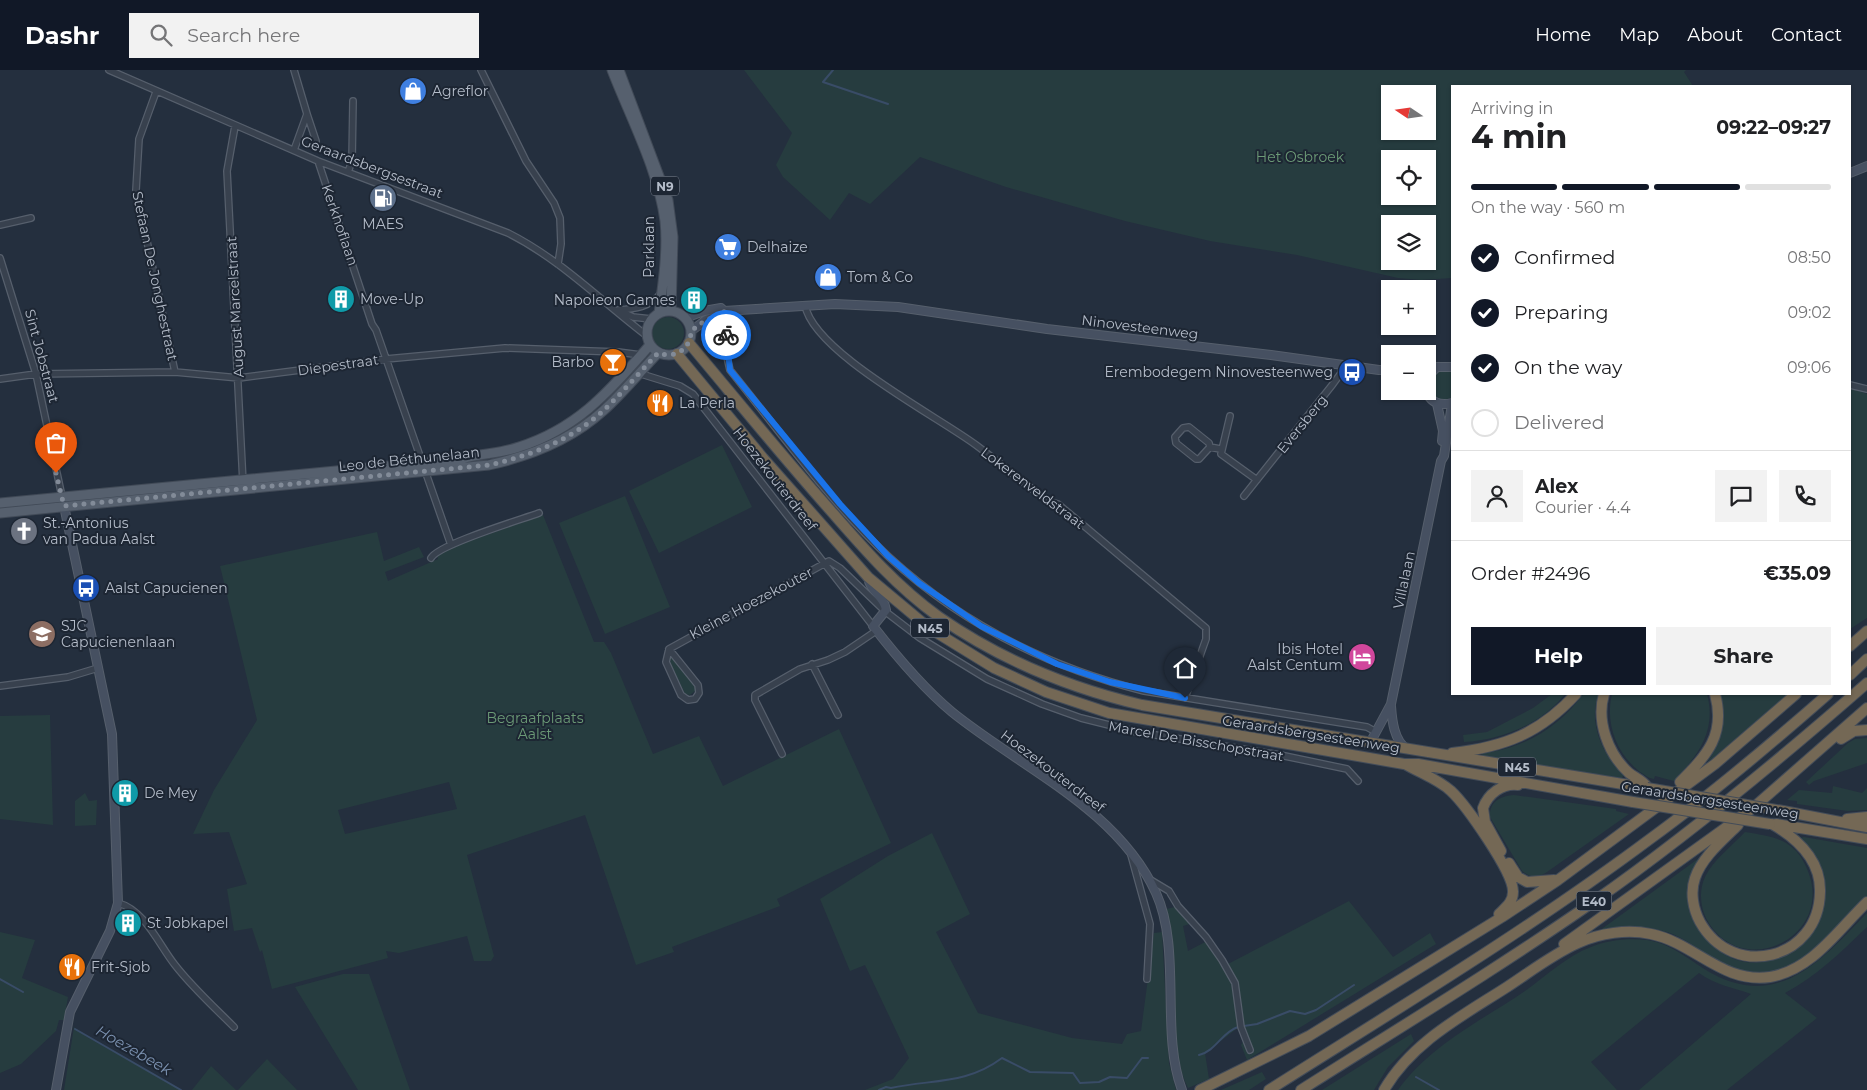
<!DOCTYPE html>
<meta charset="utf-8">
<style>
body{margin:0;font-family:Montserrat,sans-serif;background:#f2f2f2;color:#202124;height:100vh;display:flex;flex-direction:column;font-size:19px;white-space:nowrap}
*{box-sizing:border-box;margin:0}
p{font-size:16px;color:#757577}
.icon{flex:none;width:28px;height:28px;fill:none;stroke:currentColor;stroke-width:2;stroke-linecap:round;stroke-linejoin:round}
.map{position:relative;flex:1;overflow:hidden}
.side{position:absolute;left:1451px;top:15px;width:400px;height:610px;display:flex;flex-direction:column;background:#fff;border-radius:0px;box-shadow:0 1px 4px #0004}
.side>*{flex:none}
.needle{width:32px;rotate:283deg}
.fabs{position:absolute;left:1381px;top:15px;display:grid;gap:10px}
.fabs a{display:grid;place-items:center;width:55px;height:55px;border-radius:0px;background:#fff;box-shadow:0 1px 4px #0004;font-size:25px}
.pin{position:absolute;display:grid;place-items:center;width:42px;height:42px;color:#fff;margin:-51px -21px;border-radius:50% 50% 50% 0;rotate:-45deg;box-shadow:0 0 5px #0007}
.pin .icon{rotate:45deg}
.courier{position:absolute;display:grid;place-items:center;width:50px;height:50px;margin:-25px;border:4px solid #1a73e8;border-radius:50%;background:#fff;color:#222;box-shadow:0 1px 6px #0007}
.head em{font-style:normal;font-weight:700}
.head div{display:flex;flex-direction:column-reverse}
.head{display:flex;align-items:center;justify-content:space-between;height:85px;padding:0 20px}
h1{font-size:32px;font-weight:700;line-height:38px}
.bar{display:grid;grid-template-columns:repeat(4,1fr);gap:8px 5px;align-content:center;height:60px;padding:0 20px}
.bar i{height:6px;border-radius:4px;background:#e0e0e0}
.bar .current{background:#111827}
.bar p{grid-column:span 4}
.line{display:flex;align-items:center;gap:12px;padding:0 20px;border-top:1px solid #e0e0e0}
.line div{flex:1}
.round{display:grid;place-items:center;flex:none;width:52px;height:52px;border-radius:0px;background:#f2f2f2}
ol{padding:0 20px;list-style:none}
li{display:flex;align-items:center;gap:15px;height:55px}
li p{margin-inline-start:auto}
li .icon{padding:5px;border-radius:50%;background:#111827;color:#fff;stroke-width:4}
li:last-child{color:#757577}
li i{width:28px;height:28px;border:2px solid #e0e0e0;border-radius:50%}
.cta{display:flex;gap:10px;margin-top:auto;padding:10px 20px}
.cta a{flex:1;height:58px;border-radius:0px;background:#111827;color:#fff;font-size:20px;font-weight:700;line-height:58px;text-align:center}
.cta a+a{background:#f2f2f2;color:#202124}
header{display:flex;align-items:center;gap:30px;box-sizing:border-box;height:70px;padding:0 25px;background:#111827;color:#fff}
header strong{font-size:24px}
nav{display:flex;gap:28px;margin-inline-start:auto;font-size:18px}
.search{width:350px;height:45px;background:#f2f2f2;display:flex;align-items:center;gap:12px;box-sizing:border-box;padding:0 18px;border-radius:0px;color:#757577;font-size:19px}
.map>svg:first-child{display:block}
.green{fill:#263c3f;fill-rule:evenodd}
.lines{fill:none;stroke-linecap:round;stroke-linejoin:round}
.stream{stroke:#394c67;stroke-width:2}
.street-casing{stroke:#565f6c;stroke-width:8}
.secondary-casing{stroke:#565f6c;stroke-width:10}
.primary-casing{stroke:#414a57;stroke-width:11}
.highway-casing{stroke:#434c59;stroke-width:12}
.street{stroke:#38414e;stroke-width:5.5}
.secondary{stroke:#465061;stroke-width:8}
.primary{stroke:#56606e;stroke-width:9}
.highway{stroke:#746855;stroke-width:10}
.highway-bridge-casing{stroke:#434c59;stroke-width:12;stroke-linecap:butt}
.highway-bridge{stroke:#746855;stroke-width:10}
.done{stroke:#828b98;stroke-width:5;stroke-dasharray:0 9}
.route{stroke:#1a73e8;stroke-width:6}
.labels{text-anchor:middle;dominant-baseline:central;stroke-width:4;stroke-linejoin:round;paint-order:stroke}
.shield{fill:#1d2633;stroke:#878f9c;stroke-width:1}
.shield-label{font-size:12px;font-weight:bold;fill:#b4bcc9}
.poi-label{font-size:14px;fill:#b4bcc9;stroke:#1d2633;text-anchor:start}
.park-label{font-size:14px;fill:#6b9a76;stroke:#1d2633}
.street-label{font-size:14px;fill:#b4bcc9;stroke:#1d2633}
.water-label{font-size:15px;font-style:italic;fill:#7c92b1;stroke:#1d2633}
</style>
<header>
<strong>Dashr</strong>
<div class="search"><svg class="icon" aria-label="search" viewBox="0 0 24 24"><circle cx="10" cy="10" r="6"/><path d="M15 15l6 6"/></svg>Search here</div>
<nav><a>Home</a><a>Map</a><a>About</a><a>Contact</a></nav>
</header>
<div class="map">
<svg width="1867" height="1020" viewBox="0 0 1867 1020">
<rect width="100%" height="100%" fill="#242f3e"/>
<path class="green" d="M744 0H1686L1684 2 1693 16H1452V208L1421 210 1398 208 1297 185 1210 171 1125 151 1006 117 920 87 870 134 849 123 830 150 783 107 776 95 792 63ZM1390 24H1428V61H1390ZM1390 89H1428V126H1390ZM1390 154H1428V191H1390Z
M652 263a16 16 0 1 1 32 0a16 16 0 1 1-32 0Z
M1448 300 1452 302V328L1440 330 1432 325 1429 311 1438 301Z
M1850 318 1867 324V548L1850 559Z
M722 375 752 437 659 483 629 421Z
M625 426 670 537 605 564 559 453Z
M543 445 594 572H604L611 583 653 684 699 666 723 716 839 659 891 773 777 829 780 836 672 877 674 882 636 895 585 745 467 785 494 886 491 891H474L467 866 399 883 386 881 388 888 272 919 262 880 260 882 252 858 234 861 227 819 247 814 229 762 193 764 214 720 257 650 220 496 377 462 384 491 419 477 424 487 385 502 388 511 438 489 436 483ZM449 712 457 739 345 764 338 740Z
M671 588H674L696 616 695 621 690 625 685 624 670 592Z
M1552 624H1565C1542 654 1501 670 1464 672L1463 665 1487 662 1533 638Z
M1583 624H1599C1587 651 1603 687 1624 704L1622 708 1482 686V683C1522 680 1561 656 1583 624Z
M1612 624H1707C1717 661 1698 685 1674 711L1655 706 1654 709C1648 708 1645 705 1640 702 1616 683 1605 653 1612 624Z
M1720 624H1788L1707 693C1722 671 1726 649 1720 624Z
M50 645 53 755 0 749V646Z
M1867 668V693L1814 711 1809 715 1806 712 1848 673 1855 669Z
M1833 716 1862 723 1867 718V740L1848 741 1797 734V731L1787 730 1799 720 1832 723Z
M85 723 89 731 97 730 96 755 75 756V731Z
M1514 725 1616 739V741L1629 744 1547 802C1538 808 1531 808 1522 801L1490 747C1489 731 1501 726 1514 725Z
M1745 762C1775 767 1797 769 1809 804 1832 869 1739 912 1706 848 1700 836 1699 820 1705 807 1713 790 1732 776 1745 762Z
M932 763 970 844 936 862 978 943 1072 968 1122 974 1127 964 1141 961 1154 863 1162 862 1169 993 1176 1020H865L893 1009 909 988 865 895 850 901 820 829 888 786Z
M1804 767 1867 778V826C1847 845 1822 875 1800 890 1776 907 1742 906 1717 891 1700 881 1686 868 1667 862 1644 855 1623 858 1599 861L1706 783C1690 812 1677 832 1701 863 1758 939 1867 855 1800 768Z
M1349 831 1393 887 1430 863 1436 874 1247 990 1241 975 1246 967 1237 912 1228 894Z
M1175 837 1190 854 1183 856 1188 881 1207 871 1233 914 1239 957 1205 983 1209 1009 1188 1018C1166 974 1177 890 1166 839Z
M1867 843V857C1841 882 1817 906 1785 923L1817 948 1727 1020H1639L1751 924C1732 917 1715 915 1699 903L1591 992 1617 1020H1398C1430 975 1481 951 1525 921 1546 906 1567 886 1591 877 1607 870 1629 868 1647 870 1673 874 1691 892 1713 904 1781 940 1824 887 1867 843Z
M0 862 35 870 22 908 68 927 64 950H59L56 961 21 994 0 1003Z
M343 904H369L410 1020H358L295 917Z
M74 957 87 967 181 1020H64Z
M1411 964 1414 971 1388 997 1374 1020H1322Z
M267 989 297 1020H238Z
M211 996 236 1020H192Z
M1262 1002 1266 1009 1249 1020H1221Z"/>
<g class="lines">
<path class="stream" d="M833 0 823 12 888 34
M0 909 23 922
M1244 956 1257 954 1290 941 1305 944 1316 940 1354 915
M75 959 181 1020
M1199 985C1216 981 1222 962 1238 957
M1416 1007 1439 1020
M879 1020 886 1017 891 1018C932 1009 966 1015 1002 988L1030 1002 1073 1003 1080 1013 1099 1012 1110 1007 1127 1008 1142 988H1148"/>
<g class="street-casing">
<path id="street" d="M109 0 318 91 508 163C560 189 601 231 647 266
M294 0 307 44 294 80
M481 0 526 91 554 133 560 148 561 174 558 194
M156 22 139 69 136 120 175 302
M307 44 316 71
M235 56 227 101 243 413
M318 91 372 254 376 260 451 475
M348 102 352 91 353 31
M0 155 31 148
M0 188 36 304 64 436
M805 235C813 282 937 346 976 375 1000 393 1024 413 1048 431L1058 434 1206 558V569L1185 628
M618 240C634 239 651 237 661 223
M620 241 633 247 651 249
M724 241 727 287 730 300C781 363 830 432 889 487 962 554 1048 597 1144 621L1367 657 1376 662
M638 303 680 316 693 324 873 556
M0 309 36 304 175 302 239 308 386 289 505 278 618 282 641 285
M1850 315 1867 319
M1230 346 1221 384 1257 410
M1210 377 1199 389H1196L1176 373 1175 367 1183 358 1189 357 1209 373 1210 377 1220 379
M1244 426 1333 314 1341 303 1343 295
M431 488C439 474 520 450 539 443
M669 579 698 615 699 623 695 629 688 630 681 625 666 592 669 579 829 491 840 498 886 542 920 568 987 609 1042 634 1081 648 1137 662 1280 685 1347 699 1358 711
M812 594 838 645
M0 616 68 607 98 598
M782 684 755 630V625L800 599 828 590 845 582 876 561
M1131 785 1150 854 1147 909
M1149 809 1169 821 1178 836 1206 867 1222 890 1235 913 1241 957 1250 980
M118 833C145 840 159 875 175 895 192 917 214 937 234 957"/>
</g>
<g class="secondary-casing">
<path id="secondary" d="M1850 103 1867 96
M685 248 704 241 721 238 724 241 835 234 898 237 1047 259 1271 285 1379 300H1390
M691 261 706 250 722 245 724 241
M1428 306 1437 297H1452
M1426 321C1431 333 1440 336 1452 333
M1437 334 1443 361 1442 371
M868 507C870 522 884 525 886 540L873 556C897 587 922 617 952 642 1021 698 1117 738 1156 823 1182 880 1160 962 1182 1020
M1391 636C1392 650 1394 671 1407 679
M1370 673 1391 634 1441 391 1444 386 1452 334
M56 1020 70 942 110 861 118 833 112 664 64 436"/>
</g>
<g class="primary-casing">
<path id="primary" d="M612 0C631 49 658 99 665 151 668 181 663 214 659 243
M619 0 668 130 673 167 671 241
M647 263a22 22 0 1 1 44 0a22 22 0 1 1-44 0Z
M0 433 462 389C481 383 500 384 519 377 579 358 610 320 650 275
M0 443 489 395C530 386 571 370 603 341 623 323 640 302 658 283"/>
</g>
<g class="highway-casing">
<path id="highway" d="M689 273C736 329 782 386 831 441 864 479 897 517 939 547 1001 590 1069 618 1142 635L1647 718
M677 284 763 388 868 507 929 558 994 598 1046 622 1109 643 1404 694H1418L1633 732
M1850 576 1867 561
M1850 605 1867 589
M1604 624C1596 651 1608 684 1629 703 1634 707 1644 711 1647 717
M1841 669 1854 661 1867 660
M1452 683C1505 677 1540 663 1576 624
M1405 694C1420 703 1438 709 1451 721 1466 735 1514 803 1513 822 1513 832 1506 837 1499 844
M1680 712C1707 685 1726 665 1715 624
M1783 741 1867 757
M1847 749 1867 747
M1776 754 1867 769
M1738 755C1723 770 1702 787 1695 808 1690 822 1693 839 1700 852 1733 911 1819 890 1820 822 1821 790 1798 769 1772 754
M1501 781 1485 752 1483 738C1488 724 1502 713 1518 715
M1509 793 1518 807 1527 812 1554 810
M1564 874 1753 738 1867 638
M1200 1020 1309 966 1502 847 1558 810 1715 694 1796 624
M1269 1020C1397 939 1528 860 1650 769 1712 724 1771 674 1828 624
M1301 1020C1399 958 1498 898 1593 832 1689 765 1779 690 1867 613
M1384 1020C1412 972 1462 946 1507 917 1530 902 1553 884 1578 873 1600 863 1627 859 1651 864 1695 873 1722 914 1770 907 1812 900 1838 860 1867 832"/>
</g>
<use href="#street" class="street"/>
<use href="#secondary" class="secondary"/>
<use href="#primary" class="primary"/>
<use href="#highway" class="highway"/>
<g class="highway-bridge-casing">
<path id="highway-bridge" d="M1647 718 1783 741
M1633 732 1770 754"/>
</g>
<use href="#highway-bridge" class="highway-bridge"/>
</g>
<g class="lines">
<path class="done" d="M56 403 64 436 489 395C530 386 571 370 603 341 622 323 640 302 658 283 675 289 691 279 691 261L706 250 722 245 724 241 726 265"/>
<path class="route" d="M726 265 730 300 840 434 888 486 919 513 981 556 1057 594 1110 612 1185 628"/>
</g>
<defs>
<g id="shop-disc" transform="scale(1.4375)"><circle r="9.5" fill="#3f7fe0" stroke="#1d2633"/><path d="M-5-2.5h2.3a2.7 3.5 0 0 1 5.4 0H5L5.5 6h-11ZM-1.5-2.5h3a1.5 2.3 0 0 0-3 0Z" fill="#fff"/></g>
<g id="fuel-disc" transform="scale(1.4375)"><circle r="9.5" fill="#5c6f8a" stroke="#1d2633"/><path d="M-5.5-6h7V0h2V4h1.3V-2.5L3-4.5l.8-.8L6-3V5H2.5V1h-1V6h-7ZM-4.2-4.7v3.2H.2V-4.7Z" fill="#fff"/></g>
<g id="supermarket-disc" transform="scale(1.4375)"><circle r="9.5" fill="#3f7fe0" stroke="#1d2633"/><path d="M-6-5.5h2.5l.6 2H6L4.5 2H-2.5L-4.4-4H-6ZM-1.5 3.2a1.3 1.3 0 1 0 .1 0ZM3 3.2a1.3 1.3 0 1 0 .1 0Z" fill="#fff"/></g>
<g id="building-disc" transform="scale(1.4375)"><circle r="9.5" fill="#0f9aa8" stroke="#1d2633"/><path d="M-4-6H4V6H1V3H-1V6H-4ZM-2.5-4.3h1.7v1.8h-1.7ZM.8-4.3h1.7v1.8H.8ZM-2.5-1h1.7V.8h-1.7ZM.8-1h1.7V.8H.8Z" fill="#fff"/></g>
<g id="bar-disc" transform="scale(1.4375)"><circle r="9.5" fill="#e8710a" stroke="#1d2633"/><path d="M-6-5H6L.8 .8V4.5H3.5V6h-7V4.5H-.8V.8Z" fill="#fff"/></g>
<g id="bus-disc" transform="scale(1.4375)"><circle r="9.5" fill="#1a4fb4" stroke="#1d2633"/><path d="M-5-6H5V4H4V6H2V4H-2V6H-4V4H-5ZM-3.5-4V0h7V-4ZM-3.5 1.2v1.5H-2V1.2ZM2 1.2v1.5H3.5V1.2Z" fill="#fff"/></g>
<g id="restaurant-disc" transform="scale(1.4375)"><circle r="9.5" fill="#e8710a" stroke="#1d2633"/><path d="M-5-6h1v4h1v-4h1v4h1v-4h1v5L-1.5 .5V6h-2V.5L-5-1ZM5-6V6H3V1.5H1.5Q1.5-4 5-6Z" fill="#fff"/></g>
<g id="church-disc" transform="scale(1.4375)"><circle r="9.5" fill="#6b7280" stroke="#1d2633"/><path d="M-1.2-6h2.4v3.5h3.3v2.4h-3.3V6h-2.4V-.1h-3.3v-2.4h3.3Z" fill="#fff"/></g>
<g id="school-disc" transform="scale(1.4375)"><circle r="9.5" fill="#8d6e63" stroke="#1d2633"/><path d="M0-5L7-2L0 1L-7-2ZM-4 1L0 2.5L4 1V4Q0 6-4 4Z" fill="#fff"/></g>
<g id="hotel-disc" transform="scale(1.4375)"><circle r="9.5" fill="#d1479c" stroke="#1d2633"/><path d="M-6-4.5h1.5V1H6V5H4.5V3h-9V5H-6ZM-4 0a1.8 1.8 0 1 1 3.6 0ZM.5 0V-2.5h3Q6-2.5 6 0Z" fill="#fff"/></g>
</defs>
<g fill-rule="evenodd">
<use href="#shop-disc" x="413" y="21"/>
<use href="#fuel-disc" x="383" y="128"/>
<use href="#supermarket-disc" x="728" y="177"/>
<use href="#shop-disc" x="828" y="207"/>
<use href="#building-disc" x="341" y="229"/>
<use href="#building-disc" x="694" y="230"/>
<use href="#bar-disc" x="613" y="292"/>
<use href="#bus-disc" x="1352" y="302"/>
<use href="#restaurant-disc" x="660" y="333"/>
<use href="#church-disc" x="24" y="461"/>
<use href="#bus-disc" x="86" y="518"/>
<use href="#school-disc" x="42" y="564"/>
<use href="#hotel-disc" x="1362" y="587"/>
<use href="#building-disc" x="125" y="723"/>
<use href="#building-disc" x="128" y="853"/>
<use href="#restaurant-disc" x="72" y="897"/>
</g>
<g class="labels">
<g class="shield">
<rect x="651" y="106.5" width="28" height="19" rx="4"/>
<rect x="911" y="548.5" width="38" height="19" rx="4"/>
<rect x="1498" y="687.5" width="38" height="19" rx="4"/>
<rect x="1576.5" y="821.5" width="35" height="19" rx="4"/>
</g>
<g class="shield-label">
<text x="665" y="116">N9</text>
<text x="930" y="558">N45</text>
<text x="1517" y="697">N45</text>
<text x="1594" y="831">E40</text>
</g>
<g class="poi-label">
<text x="432" y="21">Agreflor</text>
<text x="383" y="154" text-anchor="middle">MAES</text>
<text x="747" y="177">Delhaize</text>
<text x="847" y="207">Tom &amp; Co</text>
<text x="360" y="229">Move-Up</text>
<text x="675" y="230" text-anchor="end">Napoleon Games</text>
<text x="594" y="292" text-anchor="end">Barbo</text>
<text x="1333" y="302" text-anchor="end">Erembodegem Ninovesteenweg</text>
<text x="679" y="333">La Perla</text>
<text x="43" y="453">St.-Antonius<tspan x="43" dy="16">van Padua Aalst</tspan></text>
<text x="105" y="518">Aalst Capucienen</text>
<text x="61" y="556">SJC<tspan x="61" dy="16">Capucienenlaan</tspan></text>
<text x="1343" y="579" text-anchor="end">Ibis Hotel<tspan x="1343" dy="16">Aalst Centum</tspan></text>
<text x="144" y="723">De Mey</text>
<text x="147" y="853">St Jobkapel</text>
<text x="91" y="897">Frit-Sjob</text>
</g>
<g class="park-label">
<text x="1300" y="87">Het Osbroek</text>
<text x="535" y="648">Begraafplaats<tspan x="535" dy="16">Aalst</tspan></text>
</g>
<g class="street-label">
<text transform="translate(372 97) rotate(21)">Geraardsbergsestraat</text>
<text transform="translate(340 155) rotate(71)">Kerkhoflaan</text>
<text transform="translate(649 177) rotate(-90)">Parklaan</text>
<text transform="translate(155 206) rotate(78)">Stefaan De Jonghestraat</text>
<text transform="translate(235 237) rotate(-93)">August Marcelstraat</text>
<text transform="translate(1140 257) rotate(7)">Ninovesteenweg</text>
<text transform="translate(42 286) rotate(75)">Sint Jobstraat</text>
<text transform="translate(338 295) rotate(-8)">Diepestraat</text>
<text transform="translate(1302 354) rotate(-51)">Eversberg</text>
<text transform="translate(409 389) rotate(-6)">Leo de Béthunelaan</text>
<text transform="translate(775 409) rotate(52)">Hoezekouterdreef</text>
<text transform="translate(1033 418) rotate(37)">Lokerenveldstraat</text>
<text transform="translate(1404 510) rotate(-78)">Villalaan</text>
<text transform="translate(751 533) rotate(-28)">Kleine Hoezekouter</text>
<text transform="translate(1311 664) rotate(9)">Geraardsbergsesteenweg</text>
<text transform="translate(1196 671) rotate(10)">Marcel De Bisschopstraat</text>
<text transform="translate(1053 701) rotate(37)">Hoezekouterdreef</text>
<text transform="translate(1710 730) rotate(9)">Geraardsbergsesteenweg</text>
</g>
<g class="water-label">
<text transform="translate(134 980) rotate(30)">Hoezebeek</text>
</g>
</g>
</svg>
<div class="fabs">
<a><svg class="needle" viewBox="-14 -14 28 28"><path d="M0-13l5 13h-10z" fill="#e53935"/><path d="M0 13l5-13h-10z" fill="#757577"/></svg></a>
<a><svg class="icon" aria-label="locate" viewBox="0 0 24 24"><circle cx="12" cy="12" r="6"/><path d="M12 2v4M12 18v4M2 12h4M18 12h4"/></svg></a>
<a><svg class="icon" aria-label="layers" viewBox="0 0 24 24"><path d="M12 4l9 5-9 5-9-5zM3 14l9 5 9-5"/></svg></a>
<a>+</a>
<a>−</a>
</div>
<div class="pin" style="left:56px;top:403px;background:#ea580c"><svg class="icon" aria-label="bag" viewBox="0 0 24 24"><path d="M5 8h14l-1 12H6zM9 8a3 3 0 0 1 6 0"/></svg></div>
<div class="pin" style="left:1185px;top:628px;background:#1f2937"><svg class="icon" aria-label="home" viewBox="0 0 24 24"><path d="M3 11l9-7 9 7M6 9v11h12V9"/></svg></div>
<div class="courier" style="left:726px;top:265px"><svg class="icon" aria-label="bike" viewBox="0 0 24 24"><circle cx="6" cy="16" r="4"/><circle cx="18" cy="16" r="4"/><path d="M6 16l4-8h5l3 8M10 8l3 8H6M13 5h3"/></svg></div>
<section class="side">
<div class="head"><div><h1>4 min</h1><p>Arriving in</p></div><em>09:22–09:27</em></div>
<div class="bar"><i class="current"></i><i class="current"></i><i class="current"></i><i></i><p>On the way · 560 m</p></div>
<ol>
<li><svg class="icon" aria-label="check" viewBox="0 0 24 24"><path d="M5 12l5 5 9-10"/></svg>Confirmed<p>08:50</p></li>
<li><svg class="icon" aria-label="check" viewBox="0 0 24 24"><path d="M5 12l5 5 9-10"/></svg>Preparing<p>09:02</p></li>
<li><svg class="icon" aria-label="check" viewBox="0 0 24 24"><path d="M5 12l5 5 9-10"/></svg>On the way<p>09:06</p></li>
<li><i></i>Delivered</li>
</ol>
<div class="line" style="height:90px"><a class="round"><svg class="icon" aria-label="person" viewBox="0 0 24 24"><circle cx="12" cy="8" r="4"/><path d="M4 21q1-7 8-7t8 7"/></svg></a><div><b>Alex</b><p>Courier · 4.4</p></div><a class="round"><svg class="icon" aria-label="chat" viewBox="0 0 24 24"><path d="M4 5h16v11H9l-5 4z"/></svg></a><a class="round"><svg class="icon" aria-label="phone" viewBox="0 0 24 24"><path d="M5 4h4l2 5-3 2q2 4 5 5l2-3 5 2v4C11 20 4 13 5 4z"/></svg></a></div>
<div class="line" style="height:65px"><div>Order #2496</div><b>€35.09</b></div>
<div class="cta"><a>Help</a><a>Share</a></div>
</section>
</div>
